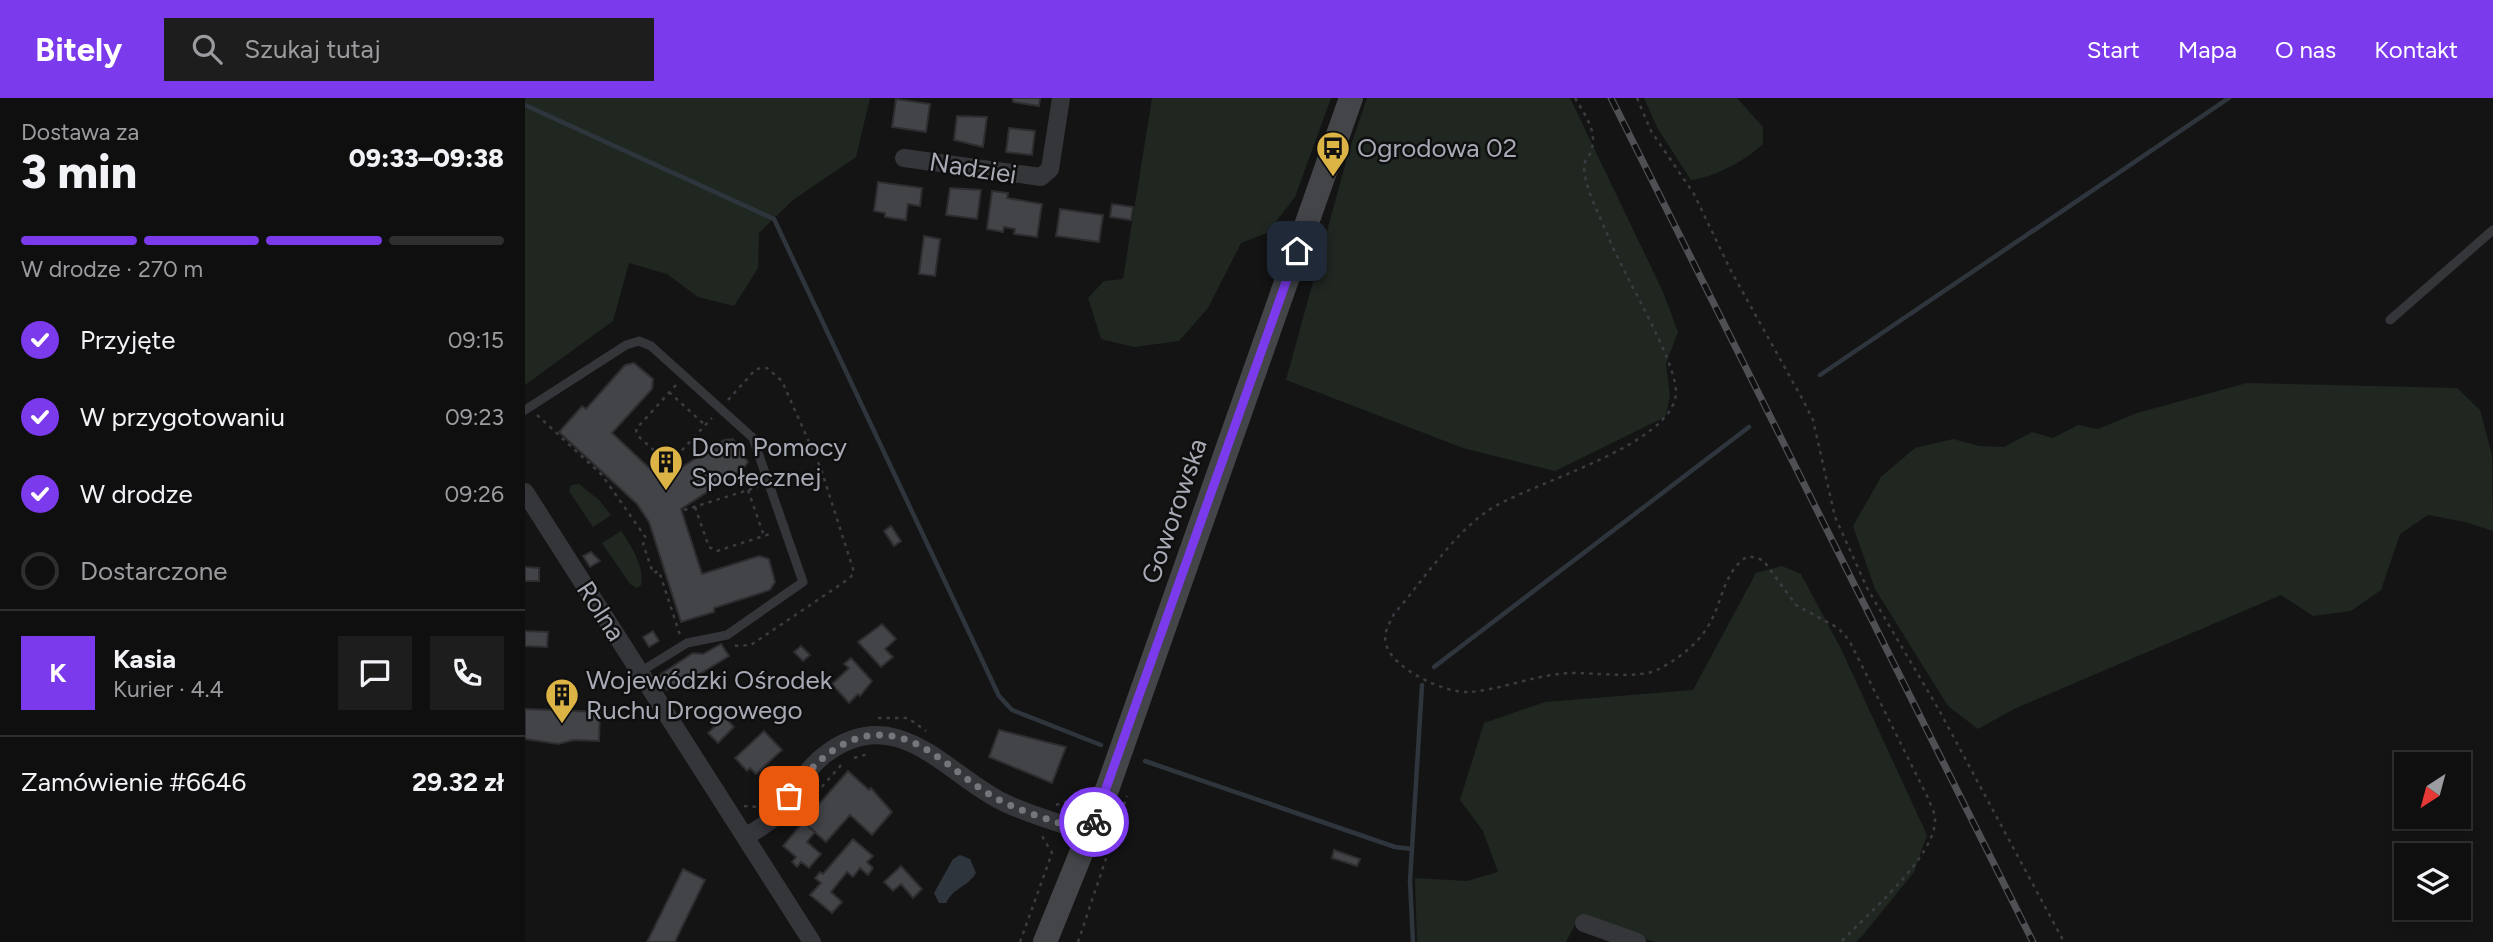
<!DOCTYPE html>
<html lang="pl">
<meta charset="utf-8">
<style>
body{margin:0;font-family:Figtree,sans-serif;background:#1d1d1e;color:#f1f3f6;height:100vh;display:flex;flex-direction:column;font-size:26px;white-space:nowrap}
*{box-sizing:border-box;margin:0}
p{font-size:23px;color:#9b9c9f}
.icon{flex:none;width:38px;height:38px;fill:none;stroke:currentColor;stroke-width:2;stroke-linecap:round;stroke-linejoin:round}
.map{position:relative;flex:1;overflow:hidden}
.side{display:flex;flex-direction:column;background:#0f0f10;width:525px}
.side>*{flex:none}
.needle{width:46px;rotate:216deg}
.tools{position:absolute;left:1869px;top:654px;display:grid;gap:14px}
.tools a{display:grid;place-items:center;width:77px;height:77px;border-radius:0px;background:#0f0f10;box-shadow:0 4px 10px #0003,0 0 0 2px #2f2f30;font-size:35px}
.pin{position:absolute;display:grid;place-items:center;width:60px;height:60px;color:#fff;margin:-30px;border-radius:14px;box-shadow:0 4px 10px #0006}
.courier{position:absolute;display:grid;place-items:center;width:70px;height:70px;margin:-35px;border:5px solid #7c3aed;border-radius:50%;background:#fff;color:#222;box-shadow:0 2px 9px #0007}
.summary em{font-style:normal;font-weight:800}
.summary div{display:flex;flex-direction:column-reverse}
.summary{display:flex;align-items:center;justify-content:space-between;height:119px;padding:0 21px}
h1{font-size:46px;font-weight:800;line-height:52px}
.bar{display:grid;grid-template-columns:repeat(4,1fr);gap:10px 7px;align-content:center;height:84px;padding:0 21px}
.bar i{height:9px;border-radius:5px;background:#2f2f30}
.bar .active{background:#7c3aed}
.bar p{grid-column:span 4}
.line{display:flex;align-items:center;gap:18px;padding:0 21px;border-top:2px solid #2f2f30}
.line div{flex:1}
.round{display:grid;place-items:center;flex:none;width:74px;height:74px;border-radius:0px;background:#1d1d1e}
ol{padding:0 21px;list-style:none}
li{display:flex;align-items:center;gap:21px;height:77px}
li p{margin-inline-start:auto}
li .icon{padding:7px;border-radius:50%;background:#7c3aed;color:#fff;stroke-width:4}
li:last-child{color:#9b9c9f}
li i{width:38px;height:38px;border:4px solid #2f2f30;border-radius:50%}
header{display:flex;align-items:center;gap:42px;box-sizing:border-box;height:98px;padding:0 35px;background:#7c3aed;color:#fff}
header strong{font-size:33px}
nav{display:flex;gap:38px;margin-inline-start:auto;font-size:24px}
.search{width:490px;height:63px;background:#1d1d1e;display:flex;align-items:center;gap:18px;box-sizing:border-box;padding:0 24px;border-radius:0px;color:#9b9c9f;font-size:26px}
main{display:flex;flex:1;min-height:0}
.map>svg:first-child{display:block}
.green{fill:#202721}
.water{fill:#2f353c}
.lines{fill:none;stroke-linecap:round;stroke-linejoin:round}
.stream{stroke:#2f353c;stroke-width:4.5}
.building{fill:#434448;stroke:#2e2e31;stroke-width:2}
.path{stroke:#3b3c41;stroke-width:2.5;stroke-dasharray:3.5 5;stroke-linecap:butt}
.lane{stroke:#35363a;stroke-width:9}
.street{stroke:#35363a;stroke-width:18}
.secondary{stroke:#434549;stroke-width:24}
.rail-casing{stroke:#4e5054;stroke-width:7}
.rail{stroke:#0f0f10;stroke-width:4.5;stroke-dasharray:13;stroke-linecap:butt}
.done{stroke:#74767c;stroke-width:7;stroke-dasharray:0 12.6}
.route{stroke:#7c3aed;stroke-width:9}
.labels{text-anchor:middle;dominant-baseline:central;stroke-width:5;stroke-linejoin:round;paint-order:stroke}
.poi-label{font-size:26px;fill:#a7aab4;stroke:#0f0f10;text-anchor:start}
.street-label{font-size:26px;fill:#a7aab4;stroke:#0f0f10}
</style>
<header>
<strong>Bitely</strong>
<div class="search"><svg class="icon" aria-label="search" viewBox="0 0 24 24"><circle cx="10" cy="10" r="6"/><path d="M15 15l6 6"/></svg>Szukaj tutaj</div>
<nav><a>Start</a><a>Mapa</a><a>O nas</a><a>Kontakt</a></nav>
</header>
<main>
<section class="side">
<div class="summary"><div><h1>3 min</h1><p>Dostawa za</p></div><em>09:33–09:38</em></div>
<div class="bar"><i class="active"></i><i class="active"></i><i class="active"></i><i></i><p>W drodze · 270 m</p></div>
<ol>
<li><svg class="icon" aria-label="check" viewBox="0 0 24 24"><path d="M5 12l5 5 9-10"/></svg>Przyjęte<p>09:15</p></li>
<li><svg class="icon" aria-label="check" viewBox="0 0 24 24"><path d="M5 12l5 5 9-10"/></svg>W przygotowaniu<p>09:23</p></li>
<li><svg class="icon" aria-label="check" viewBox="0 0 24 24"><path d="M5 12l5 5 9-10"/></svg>W drodze<p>09:26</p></li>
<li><i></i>Dostarczone</li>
</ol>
<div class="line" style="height:126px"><b class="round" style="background:#7c3aed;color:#fff">K</b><div><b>Kasia</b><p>Kurier · 4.4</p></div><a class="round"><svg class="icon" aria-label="chat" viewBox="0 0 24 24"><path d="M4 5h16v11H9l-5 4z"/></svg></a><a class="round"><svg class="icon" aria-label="phone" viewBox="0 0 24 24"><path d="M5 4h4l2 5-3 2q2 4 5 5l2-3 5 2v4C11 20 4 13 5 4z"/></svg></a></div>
<div class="line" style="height:91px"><div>Zamówienie #6646</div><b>29.32 zł</b></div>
</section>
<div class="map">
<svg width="1968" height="844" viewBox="0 0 1968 844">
<rect width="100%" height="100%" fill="#141415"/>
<path class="green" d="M0 0H345L331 59 268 102 234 135 233 170 209 208 173 199 142 176 104 165 88 223 0 287Z
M627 0H806L770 99 742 135 716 145 683 210 654 243 609 249 576 241 563 200 579 183 598 181Z
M842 0H1045L1138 194 1153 234 1141 266 1145 298 1140 319 1030 373 938 350 761 282 824 53Z
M1119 0H1212L1238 29V46C1220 63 1190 79 1166 82L1133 31Z
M1722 285 1932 290 1955 312 1967 357 1968 433 1940 424 1903 417 1875 436 1856 492 1826 513 1788 518 1756 497 1489 611 1453 631 1423 608 1350 491 1328 428 1356 379 1390 350 1428 341 1454 348 1479 349 1507 334 1528 340 1553 327 1573 331 1612 315Z
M54 386 74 402 86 417 68 429 44 393 46 387Z
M96 433C106 447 120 470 116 487L112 490 105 486 77 445Z
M1257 468 1276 476 1316 551 1402 737 1389 774 1338 837 1331 844H1129L1055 817 1041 844H892L890 780 942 783 973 774 958 733 935 702 959 625 1020 604 1168 592 1231 475Z"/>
<path class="water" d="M435 757 445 761 451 775C443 789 429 789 421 805H414L409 795 428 761Z"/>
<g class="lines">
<path class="stream" d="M0 7 249 121 474 598 487 612 576 647
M1295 277 1704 0
M909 569 1224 329
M620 663 870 749 887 751
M888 844 885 783 897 587"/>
</g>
<path class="building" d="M488 0H515L514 8 488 4Z
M371 1 405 6 401 34 367 29Z
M432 18 462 19 458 49 429 42Z
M484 30 510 33 507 57 481 54Z
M353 84 397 90 395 108 383 106 381 122 360 119V115L349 113Z
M425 90 456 92 452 121 421 117Z
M467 93 483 95 482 100 517 106 512 139 489 136 490 131 479 129 478 134 462 131Z
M587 106 608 109 606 122 585 119Z
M535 111 578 117 574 144 531 138Z
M399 138 415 141 410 178 394 176Z
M109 265 128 281 127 291 87 335 137 382 199 342 208 341 223 364 218 371 156 411 177 476 234 458 244 461 250 484 245 492 189 510V514L156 524 124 424 112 406 34 334 57 308 61 311 100 267Z
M366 428 376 443 369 448 359 433Z
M66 454 75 463 65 469 58 458Z
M0 469 14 470V483H0Z
M357 526 371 541 360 551 368 559 356 569 333 544Z
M0 533 23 534 22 549 0 548Z
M128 533 134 543 124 549 118 539Z
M196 546 204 558 162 584 160 580 142 592 133 578 168 555 178 556Z
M276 548 285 557 278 563 269 554Z
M326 560 347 583 335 598 333 596 324 605 307 586 324 570 319 566Z
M0 611 75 614 74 643 49 642 33 646 0 641Z
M200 619 209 629 193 645 183 635Z
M474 632 541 649 527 685 464 659Z
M239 633 257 652 231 676 225 670 222 673 210 660Z
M323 673 344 692 346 690 367 714 347 737 325 717 301 744 278 724Z
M278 724 290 734 282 744 296 756 284 770 276 764 272 769 267 764 271 759 258 748Z
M328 741 348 758 342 764 348 770 343 777 335 770 328 779 322 774 306 794 317 804 307 815 285 797 296 785 290 780 295 774 298 776Z
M809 752 835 761 832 768 807 760Z
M376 768 397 791 388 800 376 786 368 793 359 784Z
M158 771 180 782 157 829 150 844H122Z"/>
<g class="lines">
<path class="path" d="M1050 0C1060 17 1073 33 1066 54 1064 58 1059 63 1059 68 1059 89 1075 118 1083 138 1097 174 1150 260 1151 293 1152 348 999 386 961 414 927 438 896 485 869 516 864 526 858 535 861 546 867 571 921 596 945 594 978 591 1010 577 1044 575 1068 574 1114 582 1134 571 1156 559 1176 544 1187 521 1198 499 1200 472 1223 458L1238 462 1271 507 1313 530 1324 542 1403 700C1405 706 1410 714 1410 721 1412 758 1340 818 1316 844
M1112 0 1126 33 1169 96 1206 173 1279 304 1288 322 1310 419 1342 490 1414 612 1539 844
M151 287 111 331 112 337 144 366 187 320
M144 294 180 327
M203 302 231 271 242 270 257 283 296 371 329 474 325 480 226 547 207 548
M12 317 77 377 121 440 118 446 128 475 134 473 155 537
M223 392 239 438
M170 409 184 449 192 453 248 435
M159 412 233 389
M353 620H383L401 633
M329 660 343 656
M531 707 558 698
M219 708 234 709
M280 708 317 666
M495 844 527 755 517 738
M553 844 602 698"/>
<path class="lane" d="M1865 222 1968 132
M0 312 101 247 114 243 126 248 228 340 278 484 202 537 162 545 115 574"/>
<path class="street" d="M379 60 516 79 525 71 536 0
M0 394 287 844
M220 739C229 733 240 728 247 721 267 700 278 672 302 655 371 605 418 672 474 702 502 717 535 724 564 736
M1059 825 1112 844"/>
<path class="secondary" d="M520 844 583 689 826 0"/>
<g class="rail-casing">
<path id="rail" d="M1086 0 1508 844"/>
</g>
<use href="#rail" class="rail"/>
</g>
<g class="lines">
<path class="done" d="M264 698C298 650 345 615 404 653 426 667 446 686 469 699 498 716 534 723 564 736L569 724"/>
<path class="route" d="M569 724 772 153"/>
</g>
<defs>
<g id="bus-pin" transform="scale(1.75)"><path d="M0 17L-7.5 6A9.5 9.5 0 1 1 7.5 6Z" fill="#dcb345" stroke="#0f0f10"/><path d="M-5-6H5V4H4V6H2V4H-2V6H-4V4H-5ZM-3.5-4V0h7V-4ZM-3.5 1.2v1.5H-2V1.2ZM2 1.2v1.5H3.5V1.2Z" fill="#111"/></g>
<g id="building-pin" transform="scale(1.75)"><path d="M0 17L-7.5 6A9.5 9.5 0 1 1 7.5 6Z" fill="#dcb345" stroke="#0f0f10"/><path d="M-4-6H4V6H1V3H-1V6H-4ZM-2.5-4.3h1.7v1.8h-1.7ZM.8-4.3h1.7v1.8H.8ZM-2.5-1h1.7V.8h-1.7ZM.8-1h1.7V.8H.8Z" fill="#111"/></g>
</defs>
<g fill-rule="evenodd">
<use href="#bus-pin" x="808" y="50"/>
<use href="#building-pin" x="141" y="364"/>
<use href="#building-pin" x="37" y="597"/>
</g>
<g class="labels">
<g class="poi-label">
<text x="832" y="50">Ogrodowa 02</text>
<text x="166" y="349">Dom Pomocy<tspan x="166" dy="30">Społecznej</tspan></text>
<text x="61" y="582">Wojewódzki Ośrodek<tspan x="61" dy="30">Ruchu Drogowego</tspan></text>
</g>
<g class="street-label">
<text transform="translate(448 70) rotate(9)">Nadziei</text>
<text transform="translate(649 413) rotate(-71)">Goworowska</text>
<text transform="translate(76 513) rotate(57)">Rolna</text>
</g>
</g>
</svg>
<div class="tools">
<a><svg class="needle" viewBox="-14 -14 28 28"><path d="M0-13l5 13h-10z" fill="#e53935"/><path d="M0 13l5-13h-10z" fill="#9b9c9f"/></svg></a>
<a><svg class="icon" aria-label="layers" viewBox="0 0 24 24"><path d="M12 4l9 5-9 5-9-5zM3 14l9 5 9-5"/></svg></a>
</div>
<div class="pin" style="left:264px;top:698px;background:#ea580c"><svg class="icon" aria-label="bag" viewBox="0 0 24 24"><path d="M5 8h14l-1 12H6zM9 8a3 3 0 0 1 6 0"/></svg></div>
<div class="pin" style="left:772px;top:153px;background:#1f2937"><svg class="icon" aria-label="home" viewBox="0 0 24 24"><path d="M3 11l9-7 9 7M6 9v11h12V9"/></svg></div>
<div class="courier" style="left:569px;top:724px"><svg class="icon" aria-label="bike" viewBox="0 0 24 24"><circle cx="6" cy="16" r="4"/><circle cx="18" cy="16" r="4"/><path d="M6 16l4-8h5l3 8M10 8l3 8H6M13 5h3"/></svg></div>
</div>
</main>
